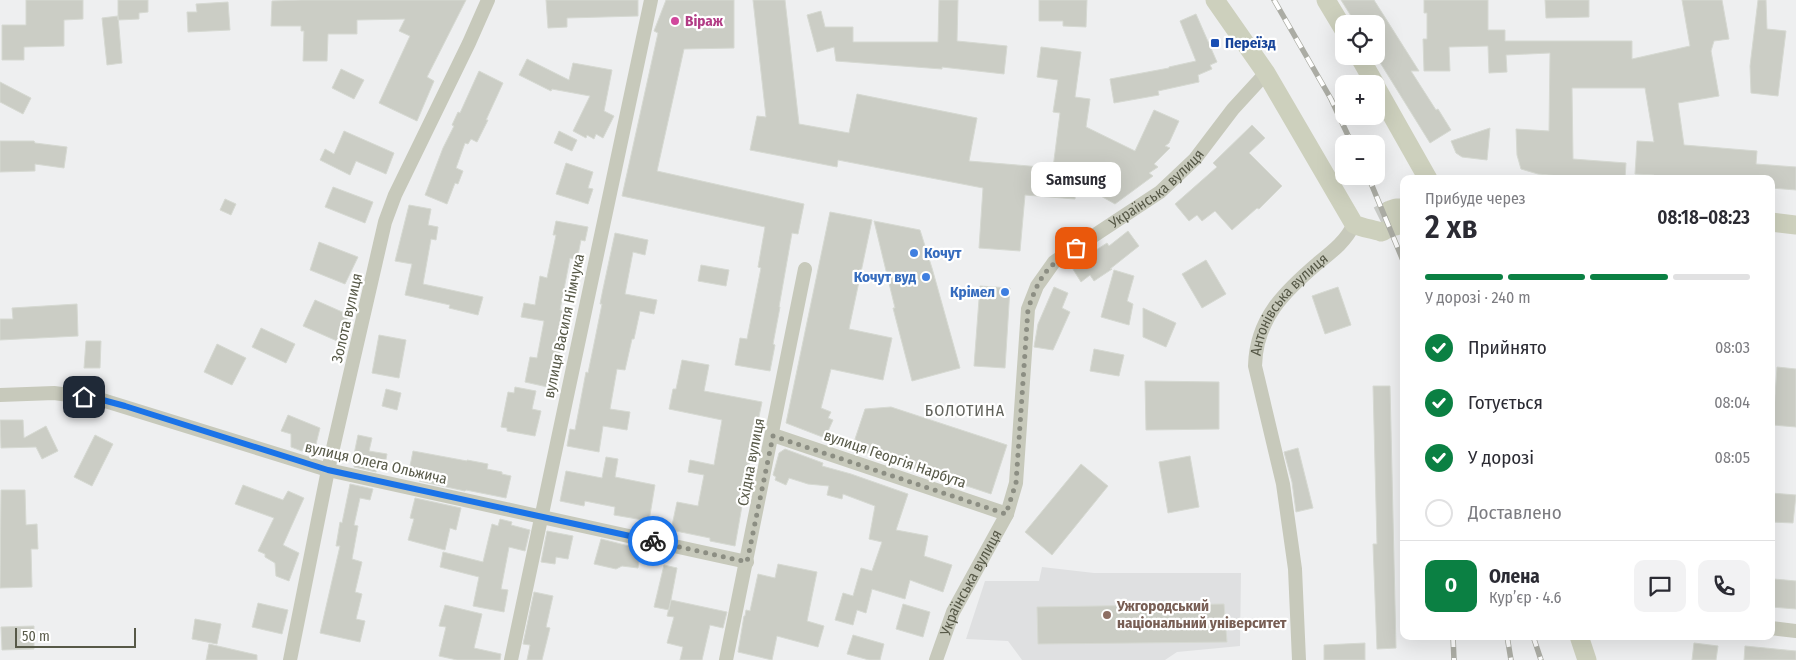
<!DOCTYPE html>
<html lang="uk">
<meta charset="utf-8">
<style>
body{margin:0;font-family:"Fira Sans Condensed",sans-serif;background:#f2f2f3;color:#2b2b33;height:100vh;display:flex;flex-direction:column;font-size:19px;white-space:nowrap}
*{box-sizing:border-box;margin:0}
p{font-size:16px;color:#7c7c81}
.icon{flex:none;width:28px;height:28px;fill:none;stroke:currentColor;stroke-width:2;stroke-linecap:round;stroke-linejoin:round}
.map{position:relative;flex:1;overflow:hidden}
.side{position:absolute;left:1400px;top:175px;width:375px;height:465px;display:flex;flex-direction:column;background:#fff;border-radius:10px;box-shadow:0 5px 20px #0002}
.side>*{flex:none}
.fabs{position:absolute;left:1335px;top:15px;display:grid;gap:10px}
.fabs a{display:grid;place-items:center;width:50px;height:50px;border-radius:10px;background:#fff;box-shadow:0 5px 20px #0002;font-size:25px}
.scale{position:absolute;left:15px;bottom:12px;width:121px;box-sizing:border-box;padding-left:5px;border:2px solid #575948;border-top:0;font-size:14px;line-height:18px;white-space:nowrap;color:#575948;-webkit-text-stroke:4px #fff;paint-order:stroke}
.pin{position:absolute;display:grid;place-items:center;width:42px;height:42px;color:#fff;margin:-21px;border-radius:10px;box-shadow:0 2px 8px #0006}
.courier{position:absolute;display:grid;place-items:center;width:50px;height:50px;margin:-25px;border:4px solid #1a73e8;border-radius:50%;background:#fff;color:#222;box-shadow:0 1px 6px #0007}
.bubble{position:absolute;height:35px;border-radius:10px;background:#fff;box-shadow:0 5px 20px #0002;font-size:16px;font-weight:600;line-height:35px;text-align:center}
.overview em{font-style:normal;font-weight:600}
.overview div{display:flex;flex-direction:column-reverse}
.overview{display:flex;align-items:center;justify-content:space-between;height:85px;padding:0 25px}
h1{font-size:32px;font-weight:600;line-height:38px}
.bar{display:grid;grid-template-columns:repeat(4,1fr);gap:8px 5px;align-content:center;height:60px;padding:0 25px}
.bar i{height:6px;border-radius:4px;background:#e1e1e2}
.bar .on{background:#0b8043}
.bar p{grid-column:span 4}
.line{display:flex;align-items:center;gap:12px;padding:0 25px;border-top:1px solid #e1e1e2}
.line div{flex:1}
.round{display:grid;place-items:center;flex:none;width:52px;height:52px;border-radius:10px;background:#f2f2f3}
ol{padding:0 25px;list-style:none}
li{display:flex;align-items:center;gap:15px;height:55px}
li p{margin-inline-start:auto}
li .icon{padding:5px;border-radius:50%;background:#0b8043;color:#fff;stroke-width:4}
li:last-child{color:#7c7c81}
li i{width:28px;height:28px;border:2px solid #e1e1e2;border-radius:50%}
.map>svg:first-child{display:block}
.education{fill:#dfe0e1}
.building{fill:#cbcdc5;stroke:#d6d9d2}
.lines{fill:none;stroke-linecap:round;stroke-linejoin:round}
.secondary-tunnel{stroke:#c8cac6;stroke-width:19;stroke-dasharray:19 9;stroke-linecap:butt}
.minor{stroke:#c7c9bb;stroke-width:14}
.secondary{stroke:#cdd0bd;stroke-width:19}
.rail-casing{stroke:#abaca4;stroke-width:5.5}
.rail{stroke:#fff;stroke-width:4;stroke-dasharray:11;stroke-linecap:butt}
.done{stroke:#8c8e83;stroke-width:5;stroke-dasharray:0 9}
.route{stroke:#1a73e8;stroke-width:6}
.hotel-dot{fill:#d1479c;stroke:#fff;stroke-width:2}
.transit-dot{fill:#1a4fb4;stroke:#fff;stroke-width:2}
.shop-dot{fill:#3f7fe0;stroke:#fff;stroke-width:2}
.education-dot{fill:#8d6e63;stroke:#fff;stroke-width:2}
.labels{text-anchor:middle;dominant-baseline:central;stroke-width:4.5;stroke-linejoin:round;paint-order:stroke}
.hotel-label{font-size:15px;font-weight:bold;fill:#b23c85;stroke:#fff;text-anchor:start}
.transit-label{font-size:15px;font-weight:bold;fill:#164399;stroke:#fff;text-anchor:start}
.street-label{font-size:15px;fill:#575948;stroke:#fff}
.shop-label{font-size:15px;font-weight:bold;fill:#366cbe;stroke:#fff;text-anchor:end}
.education-label{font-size:15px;font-weight:bold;fill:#785e54;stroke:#fff;text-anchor:start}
.neighbourhood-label{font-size:16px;letter-spacing:1px;fill:#61625b;stroke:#fff}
</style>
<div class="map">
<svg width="1796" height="660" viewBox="0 0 1796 660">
<rect width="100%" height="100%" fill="#eeeff0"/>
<path class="education" d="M1042 567 1094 573H1241L1240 646 1177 652 1165 660H1022L1008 641 966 639 985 581H1039Z"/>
<path class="building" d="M26 0H83V19L64 20V46L24 47V60H2V25H26Z
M118 0H148V12L139 13V19L118 20Z
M301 0H466L427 77 434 81 417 121 379 103 410 36 399 31 405 19 357 20V34H328L327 61H303L304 31H301V26H271L272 1Z
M546 0H638V16L567 18V27L548 28Z
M666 0H734V48L684 49 657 171 804 204 798 234 792 233 779 307H780L773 344 775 345 770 371 735 365 740 338 747 339 761 268 758 267 765 227 622 196 658 33 654 31Z
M753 0H785L799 124 849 133 857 94 977 118 969 161 1053 168 1060 113 1053 112 1058 80 1037 77 1041 47 1081 52 1075 97 1090 99 1086 127 1135 151 1154 110 1179 121 1169 143 1165 146 1170 148 1154 164 1158 167 1149 173 1153 176 1115 204 1076 182 1075 199 1025 195 1020 251 979 248 983 188 838 160 837 167 750 150 757 116 766 117Z
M939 0H958L957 41 1007 46 1004 74 942 67V69L836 61 834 47 817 52 807 15 821 11 825 27H853V42H938Z
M1039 0H1087L1086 27 1063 26V21H1039Z
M1341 0H1374L1419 71H1411L1436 110 1438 109 1451 130 1430 143 1376 56V24H1356Z
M1424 0H1488V30H1505V41H1632V59L1690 46 1682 0H1722L1729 39 1714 41 1711 51 1719 96 1678 103 1684 145 1757 151 1756 164 1796 167V190L1771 188V179H1654V175L1635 174 1637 141 1654 142 1645 88H1572L1573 159 1626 163 1625 179H1592L1538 174 1521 169 1517 155 1516 129 1549 131 1550 53 1506 55 1507 72 1489 73 1488 46 1449 47 1450 71H1424L1423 39H1427V13H1424Z
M1545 0H1589V17L1546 18Z
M1758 0H1766L1767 29 1786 31 1778 96 1751 93 1750 66Z
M228 2 230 30 188 32 187 12H197L196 4Z
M1196 14 1217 62 1210 65 1212 69 1198 75 1199 82 1158 91 1159 95 1114 103 1110 79 1169 68V67L1196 61 1180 21Z
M118 16 122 63 107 65 102 18Z
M527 59 569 80 573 63 612 70 604 111 614 116 603 138 596 134 594 139 587 135 586 138 573 131 590 96 552 89 551 91 519 75Z
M341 69 364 80 354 99 332 88Z
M479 71 503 83 486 120H488L477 142 471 139 468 144 465 143 456 168 463 171 458 184 455 183 447 204 425 195 443 148 454 126 452 125 458 112 460 113Z
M0 82 31 98 23 114 0 102Z
M1252 125 1265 138 1249 153 1282 186 1259 209 1257 208 1232 230 1215 211 1202 221 1197 215 1189 221 1175 204 1217 167 1213 163Z
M1490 128 1487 160 1462 157 1456 153 1451 141Z
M344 131 394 153 386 174 356 161 350 175 320 160 325 149 334 154Z
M559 131 577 140 572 151 554 143Z
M0 141H34L35 143 67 147 64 168 35 164V171L0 172Z
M566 163 593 172 588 188 593 189 588 204 556 194Z
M333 187 373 202 365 223 325 207Z
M225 199 236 204 231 215 220 210Z
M409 205 431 209 428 225 438 227 436 240 431 239 423 284 483 297 478 315 449 308 450 305 405 295 412 264 395 261Z
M830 212 872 220 849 329 892 338 883 380 831 369 821 408 831 412 828 418 833 420 825 438 786 423Z
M556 221 588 227 585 241 581 240 577 260 570 258 560 310 572 312 569 326H566L552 388 525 382 530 357 537 358 544 321 521 317 524 303 535 305 540 276 547 278 556 235H553Z
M874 221 920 230 932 268 960 368 912 381 893 308H895Z
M1128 231 1139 246 1110 269H1112L1094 281 1090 275 1081 282 1071 266 1107 243 1109 246Z
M615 233 648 240 645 255 633 252 625 294 657 300 654 314 640 311 634 339H632L625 370 617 369 610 409 630 412 627 430 603 426 599 452 567 446 570 429 575 430 586 372 588 373 595 339 602 304H600L603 289Z
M319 242 358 257 345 284 310 270Z
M1206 260 1226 294 1202 308 1182 274Z
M701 265 729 270 726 286 698 281Z
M1114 270 1134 276 1127 301 1133 304 1129 325 1101 317Z
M980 286 1010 288 1005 368 974 366Z
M1054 287 1068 293 1062 308 1070 312 1053 350 1034 347 1038 324Z
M1338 287 1351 325 1325 334 1312 296Z
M315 300 349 315 337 341 303 326Z
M77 304 78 336 0 340V319H13L12 308Z
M1143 308 1176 323 1166 347 1143 337Z
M261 328 295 344 286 363 252 347Z
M379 335 406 340 399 378 372 373Z
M86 341H101L100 368H84Z
M217 344 246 358 232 385 204 372Z
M1094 349 1124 355 1119 376 1090 371Z
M682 360 709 365 704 391 762 402 757 426H755L748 460H750L735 546 710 541V538L671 530 677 502 698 506 704 475 688 472 690 460 714 465 722 420 669 409 673 389H676Z
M1777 367 1796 369V427L1773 425Z
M1145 381 1219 382V429L1146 430Z
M1373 386H1390L1396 648 1377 649 1373 544H1377Z
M515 387 536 391 532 409 541 411 535 436 507 431V428L501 427 508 392 514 393Z
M386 389 401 393 397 410 382 406Z
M891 407 1007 445 991 494 852 448 865 409Z
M288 415 320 428 315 448 304 446 302 451 291 447V434L281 431Z
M0 420H23L24 438 46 426 58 451 42 459 36 447 1 448Z
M95 435 113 444 92 486 74 477Z
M358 435 372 438 369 451 387 454 384 470 377 468 376 472 354 467V464H352Z
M1298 448 1313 508 1296 512 1292 482 1284 452Z
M785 449 823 463 822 466 851 474 908 494 896 530 928 536 924 556 952 565 943 592 910 580 905 599 872 589 866 613 857 610 853 625 835 620 843 593 853 596 861 568 872 571 882 542 869 539 875 506 843 494 842 499 827 495 829 486 808 484 789 478 786 485 775 480 776 477 773 475 779 453Z
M413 451 467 461V460L488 464 487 469 502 472V474L511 476 506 498 466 490 465 491 419 481 420 479 408 476Z
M1190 456 1199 507 1168 513 1159 462Z
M606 457 618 459 615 477 655 485 649 521 614 515 615 507 585 501 584 506 560 501 566 471 602 478Z
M1081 464 1108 486 1052 555 1025 532Z
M350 484 373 489 370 500 360 498 354 525 358 526 352 559 362 562 355 592 362 594 356 619 365 621 360 642 320 633 340 546H336L340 522 342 523Z
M243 485 283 500 288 491 304 498 283 545 299 553 289 581 276 576 275 563 265 557V554L258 551 274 518 235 504Z
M1 490H25L26 525 37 524 38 549H31L32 587 0 588Z
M1771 493 1796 495 1793 523 1771 522Z
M415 498 461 508 456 530 450 528 445 550 408 540 414 519 410 518Z
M500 519 512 522 511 525 530 530 525 551 509 547 501 589 508 590 504 612 473 606 479 577 440 567 443 552 483 562 492 524 498 526Z
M547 531 573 536 568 559 556 557 555 564 541 562Z
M601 539 641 549 638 568 622 566 616 569 594 564Z
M778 564 817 572 807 621 824 626 818 647 777 636 772 660 738 652 744 616H745L746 610 750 611 758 574 775 578Z
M664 565 677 568 669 610 654 607Z
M1774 579 1796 581V609L1771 607Z
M534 592 553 596 546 627 550 628 542 660H527L530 645 523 644Z
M671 600 727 612 723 628 710 625 702 660H680L683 647 667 643 674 617 667 616Z
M258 603 288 610 282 634 252 627Z
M903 604 930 612 923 637 896 629Z
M1224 604 1227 642 1038 644 1037 607Z
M445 605 482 614 474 648 501 654 500 660H457L439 656 446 627 439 626Z
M195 619 221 624 217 644 192 639Z
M34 626V649L2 650 1 627Z
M853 635 884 644 880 660H869L847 654Z
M1365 643V660H1324V645Z
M1694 643 1718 646 1716 660H1692Z
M209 644 257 655V660H206Z
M1745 646 1796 651V660H1744Z"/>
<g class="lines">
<path class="secondary-tunnel" d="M1378 216 1390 210"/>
<g class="minor">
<path d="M0 395 54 393 99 399 328 470 747 562"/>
<path d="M773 435 1007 514"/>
<path d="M1771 628 1796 631"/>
<path d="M290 660 328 470 385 222 395 195 469 43 488 0"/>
<path d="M511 660 651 0"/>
<path d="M726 660 805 269"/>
<path id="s1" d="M936 660 953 612 1007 514 1016 483 1028 309 1037 286 1054 262 1160 192 1195 159 1233 109 1266 73"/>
<path id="s2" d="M1299 660 1295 569 1283 484 1255 366C1256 319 1284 292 1318 263 1333 251 1346 241 1354 224"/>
</g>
<path class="secondary" d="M1215 0 1266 73 1354 224C1362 228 1372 229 1381 232L1384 231
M1326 0 1344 30
M1359 56 1375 84
M1376 87 1428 179
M1390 210 1396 208H1404
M1771 222 1796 225
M1396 226 1404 222
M1579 636 1587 660"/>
<g class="rail-casing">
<path id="rail" d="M1274 0 1331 99 1352 144
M1368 176 1404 263
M1453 636 1454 660
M1507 636 1511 660
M1533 636 1541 660"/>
</g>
<use href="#rail" class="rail"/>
</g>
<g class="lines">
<path class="done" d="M653 541 747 562 773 436 1006 514 1016 483 1028 309C1040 275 1046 267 1076 248"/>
<path class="route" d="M84 397 99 399 125 406 328 470 653 541"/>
</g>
<circle class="hotel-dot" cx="675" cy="21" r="5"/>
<rect class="transit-dot" x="1210" y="38" width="10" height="10" rx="2.5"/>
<g class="shop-dot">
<circle cx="914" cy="253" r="5"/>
<circle cx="926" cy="277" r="5"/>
<circle cx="1005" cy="292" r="5"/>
</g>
<circle class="education-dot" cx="1107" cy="615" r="5"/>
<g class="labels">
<g class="hotel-label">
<text x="685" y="21">Віраж</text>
</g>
<g class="transit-label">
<text x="1225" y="43">Переїзд</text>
</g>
<g class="street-label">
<text stroke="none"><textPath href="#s1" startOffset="550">Українська вулиця</textPath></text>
<text stroke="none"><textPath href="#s2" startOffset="371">Антонівська вулиця</textPath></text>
<text transform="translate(347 318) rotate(-77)">Золота вулиця</text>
<text transform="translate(564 326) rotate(-78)">вулиця Василя Німчука</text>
<text transform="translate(895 459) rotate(19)">вулиця Георгія Нарбута</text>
<text transform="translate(751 462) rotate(-79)">Східна вулиця</text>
<text transform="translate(376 463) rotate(13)">вулиця Олега Ольжича</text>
<text stroke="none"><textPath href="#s1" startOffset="85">Українська вулиця</textPath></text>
</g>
<g class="shop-label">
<text x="924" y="253" text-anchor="start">Кочут</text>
<text x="916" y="277">Кочут вуд</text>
<text x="995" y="292">Крімел</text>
</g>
<g class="education-label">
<text x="1117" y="606">Ужгородський<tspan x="1117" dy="17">національний університет</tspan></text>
</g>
<g class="neighbourhood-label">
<text x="965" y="410">БОЛОТИНА</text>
</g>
</g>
</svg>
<div class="fabs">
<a><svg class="icon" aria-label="locate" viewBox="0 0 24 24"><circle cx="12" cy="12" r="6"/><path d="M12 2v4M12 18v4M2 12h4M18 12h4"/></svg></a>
<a>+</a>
<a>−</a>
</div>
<div class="scale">50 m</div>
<div class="pin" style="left:1076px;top:248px;background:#ea580c"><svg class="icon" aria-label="bag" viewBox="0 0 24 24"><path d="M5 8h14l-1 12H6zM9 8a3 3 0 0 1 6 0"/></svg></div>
<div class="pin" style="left:84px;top:397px;background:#1f2937"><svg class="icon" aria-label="home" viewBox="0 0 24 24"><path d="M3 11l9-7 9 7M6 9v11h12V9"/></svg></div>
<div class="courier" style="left:653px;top:541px"><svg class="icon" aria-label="bike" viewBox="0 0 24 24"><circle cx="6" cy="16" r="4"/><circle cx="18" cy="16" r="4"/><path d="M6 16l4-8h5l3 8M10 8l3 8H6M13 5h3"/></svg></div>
<div class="bubble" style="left:1031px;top:162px;width:90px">Samsung</div>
<section class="side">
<div class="overview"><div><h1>2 хв</h1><p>Прибуде через</p></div><em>08:18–08:23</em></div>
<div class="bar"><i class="on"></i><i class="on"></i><i class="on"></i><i></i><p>У дорозі · 240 m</p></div>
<ol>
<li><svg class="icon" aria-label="check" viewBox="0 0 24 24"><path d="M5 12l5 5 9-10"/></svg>Прийнято<p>08:03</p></li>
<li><svg class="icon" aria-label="check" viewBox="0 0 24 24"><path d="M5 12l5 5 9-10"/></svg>Готується<p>08:04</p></li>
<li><svg class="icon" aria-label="check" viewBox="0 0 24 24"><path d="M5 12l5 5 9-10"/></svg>У дорозі<p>08:05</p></li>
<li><i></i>Доставлено</li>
</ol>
<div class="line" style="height:90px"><b class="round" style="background:#0b8043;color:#fff">О</b><div><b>Олена</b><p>Кур’єр · 4.6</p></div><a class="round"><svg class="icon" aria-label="chat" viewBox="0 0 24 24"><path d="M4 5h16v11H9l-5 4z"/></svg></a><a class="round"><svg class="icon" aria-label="phone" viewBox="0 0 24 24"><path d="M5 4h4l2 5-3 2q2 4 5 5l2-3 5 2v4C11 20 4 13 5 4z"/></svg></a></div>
</section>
</div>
